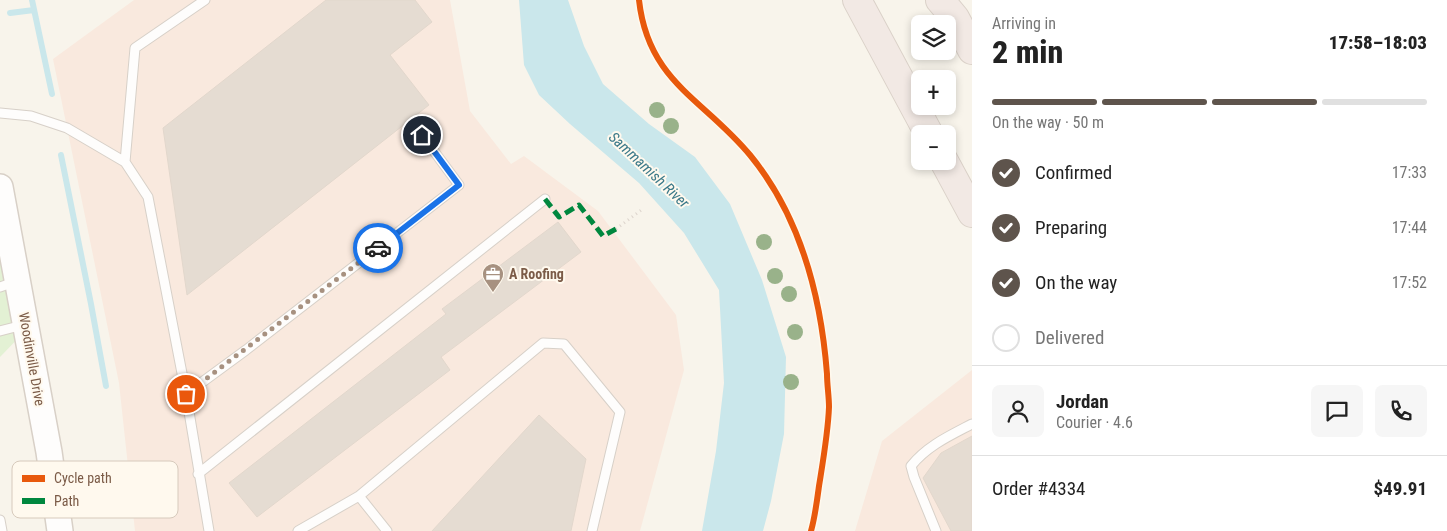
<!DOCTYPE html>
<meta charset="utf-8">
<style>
body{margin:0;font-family:"Roboto Condensed",sans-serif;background:#f6f6f6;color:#222;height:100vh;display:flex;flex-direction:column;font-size:19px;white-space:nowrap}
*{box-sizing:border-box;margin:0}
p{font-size:16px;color:#767676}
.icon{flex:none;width:28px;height:28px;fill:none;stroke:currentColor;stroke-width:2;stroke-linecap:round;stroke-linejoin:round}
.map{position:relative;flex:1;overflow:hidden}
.details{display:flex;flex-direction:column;background:#fff;width:475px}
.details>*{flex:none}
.tools{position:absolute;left:911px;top:15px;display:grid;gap:10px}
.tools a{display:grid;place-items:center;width:45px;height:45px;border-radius:8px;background:#fff;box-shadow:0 2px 8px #0003;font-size:25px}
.pin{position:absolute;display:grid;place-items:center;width:42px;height:42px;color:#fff;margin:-21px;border:2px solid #fff;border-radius:50%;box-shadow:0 1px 5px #0007}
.courier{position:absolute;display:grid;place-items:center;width:50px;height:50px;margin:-25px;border:4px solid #1a73e8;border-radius:50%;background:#fff;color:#222;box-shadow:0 1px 6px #0007}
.summary em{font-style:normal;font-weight:800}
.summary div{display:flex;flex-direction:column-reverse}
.summary{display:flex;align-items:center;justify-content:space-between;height:85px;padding:0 20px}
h1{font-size:32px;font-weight:800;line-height:38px}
.bar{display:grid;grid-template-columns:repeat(4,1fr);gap:8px 5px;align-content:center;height:60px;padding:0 20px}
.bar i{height:6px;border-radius:4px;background:#e0e0e0}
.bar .on{background:#5e544c}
.bar p{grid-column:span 4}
.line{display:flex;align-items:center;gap:12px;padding:0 20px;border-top:1px solid #e0e0e0}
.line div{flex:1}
.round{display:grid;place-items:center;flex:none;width:52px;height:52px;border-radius:8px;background:#f6f6f6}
ol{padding:0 20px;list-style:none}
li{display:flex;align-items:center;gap:15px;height:55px}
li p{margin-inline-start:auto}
li .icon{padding:5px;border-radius:50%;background:#5e544c;color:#fff;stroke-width:4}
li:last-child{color:#767676}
li i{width:28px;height:28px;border:2px solid #e0e0e0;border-radius:50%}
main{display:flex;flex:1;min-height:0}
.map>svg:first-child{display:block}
.commercial{fill:#f9e9de}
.green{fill:#e3f1d4}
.water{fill:#cae7eb}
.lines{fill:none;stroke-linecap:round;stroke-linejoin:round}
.stream{stroke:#cae7eb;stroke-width:6}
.building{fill:#e5dcd2;stroke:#e2d7cc}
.lane-casing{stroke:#d7d0c8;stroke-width:11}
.secondary-casing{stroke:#d8d0c7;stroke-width:28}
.highway-casing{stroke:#dad1c8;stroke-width:30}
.path{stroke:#dcd3cc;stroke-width:3;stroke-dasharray:1 4;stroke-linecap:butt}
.lane{stroke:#fefdfc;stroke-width:9}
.secondary{stroke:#fefdfc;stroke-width:25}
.highway{stroke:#f2e9e4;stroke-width:28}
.quiet{stroke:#00873e;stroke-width:5;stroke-dasharray:10 5;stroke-linecap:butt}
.cycleway-casing{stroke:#fff9ee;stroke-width:9}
.cycleway{stroke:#e8590c;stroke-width:6}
.tree{fill:#99b28a}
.done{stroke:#a79180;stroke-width:5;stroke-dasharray:0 9}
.route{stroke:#1a73e8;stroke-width:6}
.labels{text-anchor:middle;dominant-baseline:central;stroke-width:4;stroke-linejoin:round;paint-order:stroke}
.poi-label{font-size:14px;font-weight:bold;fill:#7b5b47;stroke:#fff9ee;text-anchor:start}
.street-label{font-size:14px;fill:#7b5b47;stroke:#fff9ee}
.water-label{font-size:15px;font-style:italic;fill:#3b7989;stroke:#fff9ee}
.key{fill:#fff9ee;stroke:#d7cabc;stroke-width:1}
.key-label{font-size:14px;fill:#7b5b47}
</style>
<main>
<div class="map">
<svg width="972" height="531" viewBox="0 0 972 531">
<rect width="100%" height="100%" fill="#f8f4eb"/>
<path class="commercial" d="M134 0H450L470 111 511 164 524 156 598 211 676 315 684 370 640 531H135L119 383 53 59Z
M972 370V531H855L882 441Z"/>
<path class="green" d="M0 244 27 329 0 357Z"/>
<path class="water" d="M519 0H568L584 46 603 84 649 124 695 157 730 204 762 280 786 357 784 434 771 501 763 531H702L716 451 724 383 719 290 684 233 639 183 570 124 539 95 524 65Z"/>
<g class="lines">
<path class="stream" d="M32 0 52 94
M10 13 34 10
M61 155 91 304 106 386"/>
</g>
<path class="building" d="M326 0H415L432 22 390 55 429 105 187 295 163 128Z
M558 222 581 252 441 357 450 370 257 517 229 483 446 314 442 309Z
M539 415 586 459 571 531H432Z
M972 436V531H951L923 478 941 453Z"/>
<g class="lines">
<g class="lane-casing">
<path id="lane" d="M205 0 135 48 125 162 148 197 186 394 209 531
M0 113 31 116 67 128 125 162
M0 287 17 281
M0 331 23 325
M186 394 246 350 459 185 422 135
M198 474 545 199
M359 496 543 343 564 344 620 412 592 531
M0 520 2 531
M298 531 359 496 387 531
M936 531 914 477 911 466C927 446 949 436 972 424"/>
</g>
<g class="secondary-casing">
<path id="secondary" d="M0 187 49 452 60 531"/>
</g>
<g class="highway-casing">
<path id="highway" d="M857 0 929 134
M940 0 955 18 972 50
M944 161 972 213"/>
</g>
<path class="path" d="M616 229 644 208"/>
<use href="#lane" class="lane"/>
<use href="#secondary" class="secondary"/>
<use href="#highway" class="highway"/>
<path class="quiet" d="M545 199 559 217 579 205 603 236 616 229"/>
<g class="cycleway-casing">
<path id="cycleway" d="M639 0C648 82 704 99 750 155 800 216 821 296 827 374 827 385 829 396 829 407 828 433 823 461 819 486 817 501 815 517 811 531"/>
</g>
<use href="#cycleway" class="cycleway"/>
</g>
<g class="tree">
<circle cx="657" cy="110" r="8"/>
<circle cx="671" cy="126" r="8"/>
<circle cx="764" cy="242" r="8"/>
<circle cx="775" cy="276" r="8"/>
<circle cx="789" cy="294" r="8"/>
<circle cx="795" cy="332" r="8"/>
<circle cx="791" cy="382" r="8"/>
</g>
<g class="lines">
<path class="done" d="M186 394 378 248"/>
<path class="route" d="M378 248 459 185 422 135"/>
</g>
<defs>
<g id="office-pin" transform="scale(1.125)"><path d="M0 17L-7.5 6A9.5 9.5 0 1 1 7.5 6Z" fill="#a79180" stroke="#fff9ee"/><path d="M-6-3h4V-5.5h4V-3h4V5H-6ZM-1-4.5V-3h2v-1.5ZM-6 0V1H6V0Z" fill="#fff"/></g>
</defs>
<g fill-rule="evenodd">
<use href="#office-pin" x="493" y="274"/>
</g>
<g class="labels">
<g class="poi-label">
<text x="509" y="274">A Roofing</text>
</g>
<g class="street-label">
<text transform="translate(32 359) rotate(80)">Woodinville Drive</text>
</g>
<g class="water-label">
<text transform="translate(649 170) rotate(43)">Sammamish River</text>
</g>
</g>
<rect x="12" y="461" width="166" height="57" rx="8" class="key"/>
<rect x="22" y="475" width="23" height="7" fill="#e8590c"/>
<rect x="22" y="498" width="23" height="6" fill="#00873e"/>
<g class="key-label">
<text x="54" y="483">Cycle path</text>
<text x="54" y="506">Path</text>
</g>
</svg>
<div class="tools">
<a><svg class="icon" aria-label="layers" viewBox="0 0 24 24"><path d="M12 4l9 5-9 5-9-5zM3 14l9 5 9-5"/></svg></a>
<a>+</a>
<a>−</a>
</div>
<div class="pin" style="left:186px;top:394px;background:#ea580c"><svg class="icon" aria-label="bag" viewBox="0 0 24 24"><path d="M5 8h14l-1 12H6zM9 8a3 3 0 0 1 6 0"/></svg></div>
<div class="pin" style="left:422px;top:135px;background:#1f2937"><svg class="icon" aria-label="home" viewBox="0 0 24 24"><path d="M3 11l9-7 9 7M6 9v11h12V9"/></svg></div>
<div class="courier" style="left:378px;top:248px"><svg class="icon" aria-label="car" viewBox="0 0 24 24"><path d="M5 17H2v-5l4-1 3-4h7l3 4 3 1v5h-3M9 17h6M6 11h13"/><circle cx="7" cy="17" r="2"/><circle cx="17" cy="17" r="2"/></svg></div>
</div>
<section class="details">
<div class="summary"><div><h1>2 min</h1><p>Arriving in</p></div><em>17:58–18:03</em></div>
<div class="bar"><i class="on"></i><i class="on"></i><i class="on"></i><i></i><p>On the way · 50 m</p></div>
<ol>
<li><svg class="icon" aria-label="check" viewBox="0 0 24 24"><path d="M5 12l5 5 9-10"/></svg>Confirmed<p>17:33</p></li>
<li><svg class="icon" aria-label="check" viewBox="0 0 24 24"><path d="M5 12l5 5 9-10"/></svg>Preparing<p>17:44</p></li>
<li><svg class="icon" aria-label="check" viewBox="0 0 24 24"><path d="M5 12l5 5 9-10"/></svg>On the way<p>17:52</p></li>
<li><i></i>Delivered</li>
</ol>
<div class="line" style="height:90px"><a class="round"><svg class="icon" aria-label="person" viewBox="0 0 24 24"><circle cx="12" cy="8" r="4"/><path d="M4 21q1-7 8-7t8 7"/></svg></a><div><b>Jordan</b><p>Courier · 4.6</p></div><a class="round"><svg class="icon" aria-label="chat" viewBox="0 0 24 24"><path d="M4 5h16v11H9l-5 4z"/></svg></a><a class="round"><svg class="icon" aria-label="phone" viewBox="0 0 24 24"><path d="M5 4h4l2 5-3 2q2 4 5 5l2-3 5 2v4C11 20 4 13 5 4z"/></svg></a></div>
<div class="line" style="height:65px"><div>Order #4334</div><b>$49.91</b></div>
</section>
</main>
